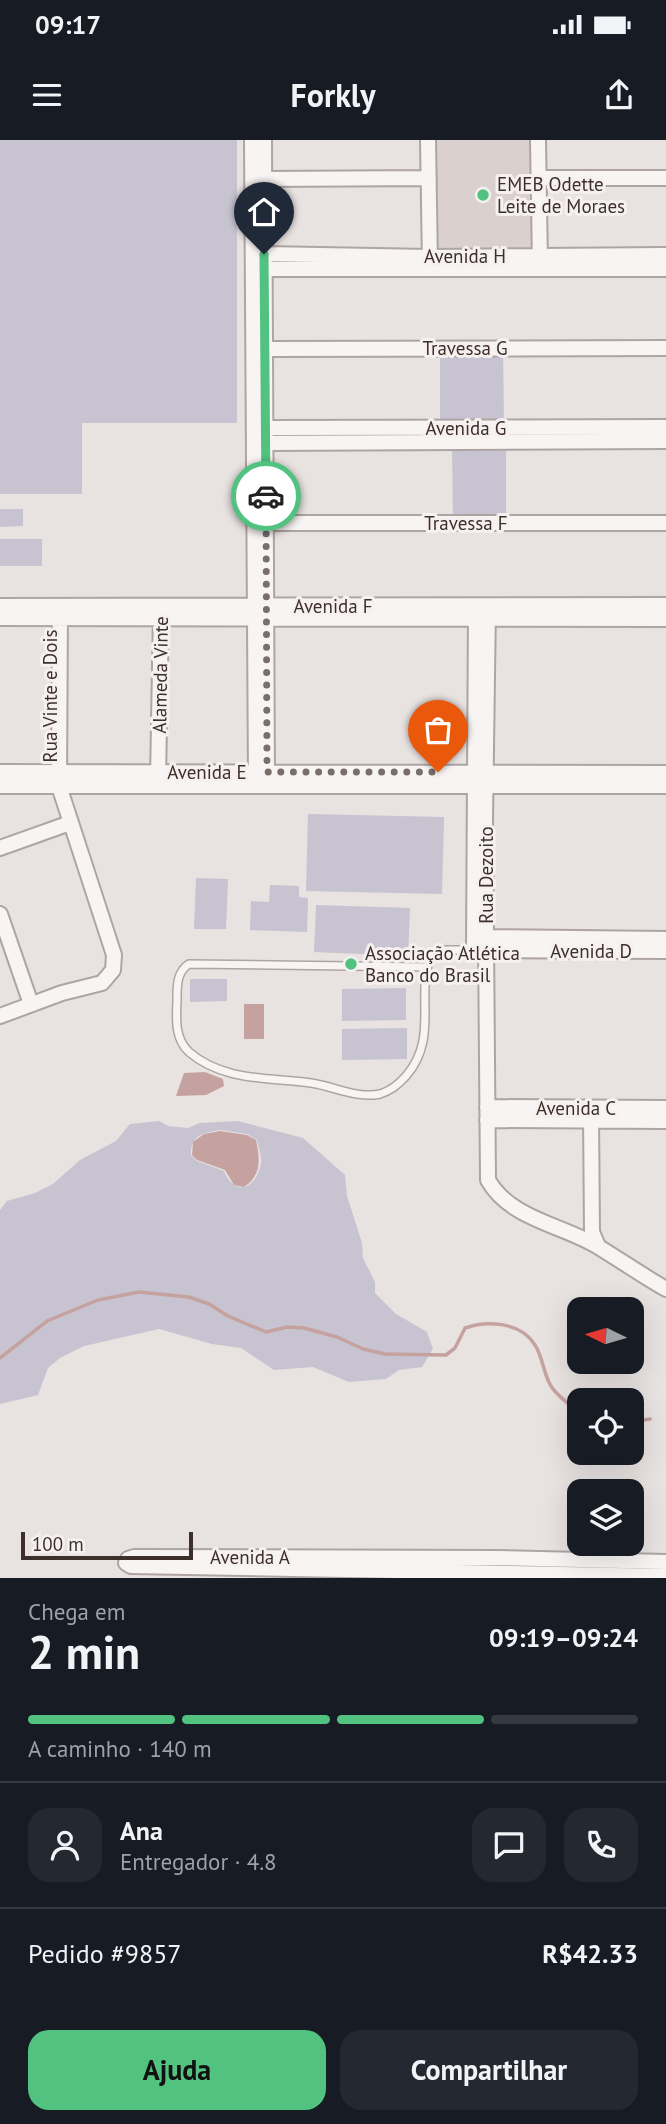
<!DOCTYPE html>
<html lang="pt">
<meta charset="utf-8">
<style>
body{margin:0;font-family:"PT Sans",sans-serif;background:#242831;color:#f1f3f6;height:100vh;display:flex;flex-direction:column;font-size:26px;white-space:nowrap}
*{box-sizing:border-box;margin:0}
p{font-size:23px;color:#9ea1a6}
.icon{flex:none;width:38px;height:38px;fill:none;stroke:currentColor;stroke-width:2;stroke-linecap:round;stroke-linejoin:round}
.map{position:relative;height:1438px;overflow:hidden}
.details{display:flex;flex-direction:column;background:#171b24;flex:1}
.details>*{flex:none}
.needle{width:46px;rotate:275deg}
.controls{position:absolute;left:567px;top:1157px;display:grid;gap:14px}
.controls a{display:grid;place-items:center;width:77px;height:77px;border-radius:14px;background:#171b24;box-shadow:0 7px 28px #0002;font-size:35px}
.scale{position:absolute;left:21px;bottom:18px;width:172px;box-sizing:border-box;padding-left:7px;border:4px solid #3e2f2b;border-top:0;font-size:19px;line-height:24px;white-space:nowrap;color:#3e2f2b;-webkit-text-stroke:5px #f6f1f0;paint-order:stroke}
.pin{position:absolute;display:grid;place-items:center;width:60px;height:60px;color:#fff;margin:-72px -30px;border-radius:50% 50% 50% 0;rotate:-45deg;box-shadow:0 0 7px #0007}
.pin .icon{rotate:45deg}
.courier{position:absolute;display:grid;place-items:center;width:70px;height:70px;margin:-35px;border:5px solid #51c27f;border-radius:50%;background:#fff;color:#222;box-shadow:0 2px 9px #0007}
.overview em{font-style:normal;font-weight:700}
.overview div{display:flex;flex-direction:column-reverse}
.overview{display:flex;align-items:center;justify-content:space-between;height:119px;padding:0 28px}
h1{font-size:46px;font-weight:700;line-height:52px}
.bar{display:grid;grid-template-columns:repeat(4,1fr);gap:10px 7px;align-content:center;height:84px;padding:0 28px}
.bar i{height:9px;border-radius:5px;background:#363941}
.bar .active{background:#51c27f}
.bar p{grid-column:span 4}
.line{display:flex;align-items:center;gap:18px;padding:0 28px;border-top:2px solid #363941}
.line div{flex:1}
.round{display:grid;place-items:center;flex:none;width:74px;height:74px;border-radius:21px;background:#242831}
.cta{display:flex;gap:14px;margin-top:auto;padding:14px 28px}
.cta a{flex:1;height:80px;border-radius:21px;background:#51c27f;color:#111;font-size:28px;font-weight:700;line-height:80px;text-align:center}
.cta a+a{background:#242831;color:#f1f3f6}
.status{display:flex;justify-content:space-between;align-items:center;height:49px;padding:0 35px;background:#171b24;direction:ltr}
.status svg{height:19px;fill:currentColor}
header{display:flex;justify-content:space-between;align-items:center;height:91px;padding:0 28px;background:#171b24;font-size:32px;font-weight:700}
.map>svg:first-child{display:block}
.built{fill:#dad1cf}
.green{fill:#c7c3d1;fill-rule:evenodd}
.water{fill:#c5a29f}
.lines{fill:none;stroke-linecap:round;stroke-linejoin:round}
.stream{stroke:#c5a29f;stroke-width:3.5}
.service-casing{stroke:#aea5a3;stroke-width:10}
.minor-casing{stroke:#aea5a3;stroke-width:18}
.service{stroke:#f7f4f3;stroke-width:7}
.minor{stroke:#f7f4f3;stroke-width:14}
.done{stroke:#7a6e6b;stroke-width:7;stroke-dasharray:0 12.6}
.route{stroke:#51c27f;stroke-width:9}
.poi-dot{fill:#51c27f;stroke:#f6f1f0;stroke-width:2.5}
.labels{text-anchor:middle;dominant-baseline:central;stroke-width:6;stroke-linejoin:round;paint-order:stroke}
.poi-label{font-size:19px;fill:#3e2f2b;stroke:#f6f1f0;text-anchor:start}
.street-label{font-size:19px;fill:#3e2f2b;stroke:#f6f1f0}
</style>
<div class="status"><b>09:17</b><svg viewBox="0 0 49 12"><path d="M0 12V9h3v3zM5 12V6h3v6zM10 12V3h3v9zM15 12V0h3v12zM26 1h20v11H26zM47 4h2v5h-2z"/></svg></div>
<header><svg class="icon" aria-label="menu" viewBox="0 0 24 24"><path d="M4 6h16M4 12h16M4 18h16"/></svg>Forkly<svg class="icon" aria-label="share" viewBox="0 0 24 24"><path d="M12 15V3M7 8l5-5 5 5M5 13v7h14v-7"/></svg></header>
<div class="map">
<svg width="666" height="1438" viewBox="0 0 666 1438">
<rect width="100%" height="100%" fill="#e8e2e1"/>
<path class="built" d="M431 0H535L533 111 433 110Z"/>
<path class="green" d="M0 0H237V283H82V354H0Z
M503 208 504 288H440V209Z
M506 301V383H453L452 302Z
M0 369H23V386L0 387Z
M0 399H42V426H0Z
M308 674 444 677 442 754 306 751Z
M196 738 228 739 226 789H194Z
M270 745 299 746V757L308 758 307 792 250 790 251 761 269 762Z
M316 765 410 768 408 816 314 812Z
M190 839H227V861L190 862Z
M406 848V880L342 881V849Z
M407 888V919L342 920V889Z
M159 981 168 986 188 988 200 983 238 981 303 998 345 1035 347 1056 362 1103 363 1118 375 1142V1153L396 1174 427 1192 433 1209 422 1227 399 1230 386 1239 349 1242 313 1227 274 1230 241 1208 212 1204 159 1189 84 1206 60 1218 48 1228 38 1255 0 1264V1070L7 1061 35 1053 53 1044 80 1020 116 1001 130 984ZM220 990 247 994 257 1000C258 1007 262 1016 261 1023 257 1048 235 1058 224 1031L197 1021 191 1015C190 995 204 993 220 990Z"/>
<path class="water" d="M244 864H264V899H244Z
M205 932 223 939 224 946 206 955 176 956 184 933Z
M220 991 247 995 256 1000C260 1019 262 1035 244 1047L234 1045 225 1030 197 1020 192 1015 193 1002 204 994Z"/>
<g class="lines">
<path class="stream" d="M0 1218 47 1181 98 1160 139 1152 189 1157 209 1164 228 1176 266 1192 287 1187 304 1188 337 1197 363 1209 385 1214 446 1215 455 1208 465 1188C487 1180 521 1182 535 1205 543 1217 543 1233 551 1246 557 1256 570 1265 579 1272
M632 1282 650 1279"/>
<g class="service-casing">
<path id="service" d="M427 827 189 824C176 832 177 848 177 862 176 880 175 899 189 912 224 942 270 937 311 943 333 946 357 959 380 954 390 951 399 944 406 936 440 897 414 853 432 814L439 810H474"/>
</g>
<g class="minor-casing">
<path id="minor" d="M252 0 256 640
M264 0 267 639
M428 0 430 125
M538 0 540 125
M539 38H666
M264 39 429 38
M264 114 430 117 666 115
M265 129H666
M265 209 666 208
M266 288 666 287
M266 303 666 301
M266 383H666
M0 466 666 465
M488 466 485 679 488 1040C510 1079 562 1085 597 1106 620 1120 643 1136 666 1149
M476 471 474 810 666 811
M0 478 666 479
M0 632 666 633
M158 640 161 471
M0 646H666
M0 708 70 683
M0 774 31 864
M478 797 666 799
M0 876 62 853 102 843 113 830 114 815 59 646 60 469
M487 967 666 968
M591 973 592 1092 598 1106
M487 980 666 981
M666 1422 494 1418 134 1417 128 1419 126 1423 131 1426 666 1436"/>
</g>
<use href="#service" class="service"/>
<use href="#minor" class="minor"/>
</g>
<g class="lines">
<path class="done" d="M266 356 267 632H438"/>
<path class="route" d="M264 114 266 356"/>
</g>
<g class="poi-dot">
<circle cx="483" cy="55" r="7"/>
<circle cx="351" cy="824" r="7"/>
</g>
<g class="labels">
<g class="poi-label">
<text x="497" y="44">EMEB Odette<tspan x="497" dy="22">Leite de Moraes</tspan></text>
<text x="365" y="813">Associação Atlética<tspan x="365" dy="22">Banco do Brasil</tspan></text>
</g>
<g class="street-label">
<text x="465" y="116">Avenida H</text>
<text x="465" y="208">Travessa G</text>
<text x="466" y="288">Avenida G</text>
<text x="466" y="383">Travessa F</text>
<text x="333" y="466">Avenida F</text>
<text transform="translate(160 535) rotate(-89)">Alameda Vinte</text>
<text transform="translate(50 556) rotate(-90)">Rua Vinte e Dois</text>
<text x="207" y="632">Avenida E</text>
<text transform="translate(486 735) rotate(-90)">Rua Dezoito</text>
<text x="591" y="811">Avenida D</text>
<text x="576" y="968">Avenida C</text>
<text x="250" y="1417">Avenida A</text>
</g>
</g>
</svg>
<div class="controls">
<a><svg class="needle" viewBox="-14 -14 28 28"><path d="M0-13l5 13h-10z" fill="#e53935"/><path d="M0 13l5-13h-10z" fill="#9ea1a6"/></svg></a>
<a><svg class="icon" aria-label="locate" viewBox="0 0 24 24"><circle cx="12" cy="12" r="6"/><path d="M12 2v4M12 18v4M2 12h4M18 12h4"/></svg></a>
<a><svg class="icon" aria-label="layers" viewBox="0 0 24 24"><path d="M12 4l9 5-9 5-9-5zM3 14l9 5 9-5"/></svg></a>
</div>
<div class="scale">100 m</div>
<div class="pin" style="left:438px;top:632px;background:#ea580c"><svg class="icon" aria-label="bag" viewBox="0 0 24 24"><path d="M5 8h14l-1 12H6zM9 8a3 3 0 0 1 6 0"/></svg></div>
<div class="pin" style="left:264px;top:114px;background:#1f2937"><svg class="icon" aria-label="home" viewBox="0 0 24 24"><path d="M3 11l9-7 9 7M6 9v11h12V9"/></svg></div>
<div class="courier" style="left:266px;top:356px"><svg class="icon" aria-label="car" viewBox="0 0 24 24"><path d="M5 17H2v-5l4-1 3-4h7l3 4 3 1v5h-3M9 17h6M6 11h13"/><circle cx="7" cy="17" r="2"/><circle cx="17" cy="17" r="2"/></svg></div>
</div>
<section class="details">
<div class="overview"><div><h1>2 min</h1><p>Chega em</p></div><em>09:19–09:24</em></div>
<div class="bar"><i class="active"></i><i class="active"></i><i class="active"></i><i></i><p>A caminho · 140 m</p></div>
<div class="line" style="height:126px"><a class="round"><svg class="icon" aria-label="person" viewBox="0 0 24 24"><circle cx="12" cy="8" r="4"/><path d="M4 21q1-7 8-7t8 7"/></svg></a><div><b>Ana</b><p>Entregador · 4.8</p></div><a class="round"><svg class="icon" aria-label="chat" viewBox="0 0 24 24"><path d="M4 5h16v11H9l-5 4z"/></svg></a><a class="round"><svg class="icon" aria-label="phone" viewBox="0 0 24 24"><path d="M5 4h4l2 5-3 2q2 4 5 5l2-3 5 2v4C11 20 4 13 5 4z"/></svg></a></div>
<div class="line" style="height:91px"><div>Pedido #9857</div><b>R$42.33</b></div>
<div class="cta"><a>Ajuda</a><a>Compartilhar</a></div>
</section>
